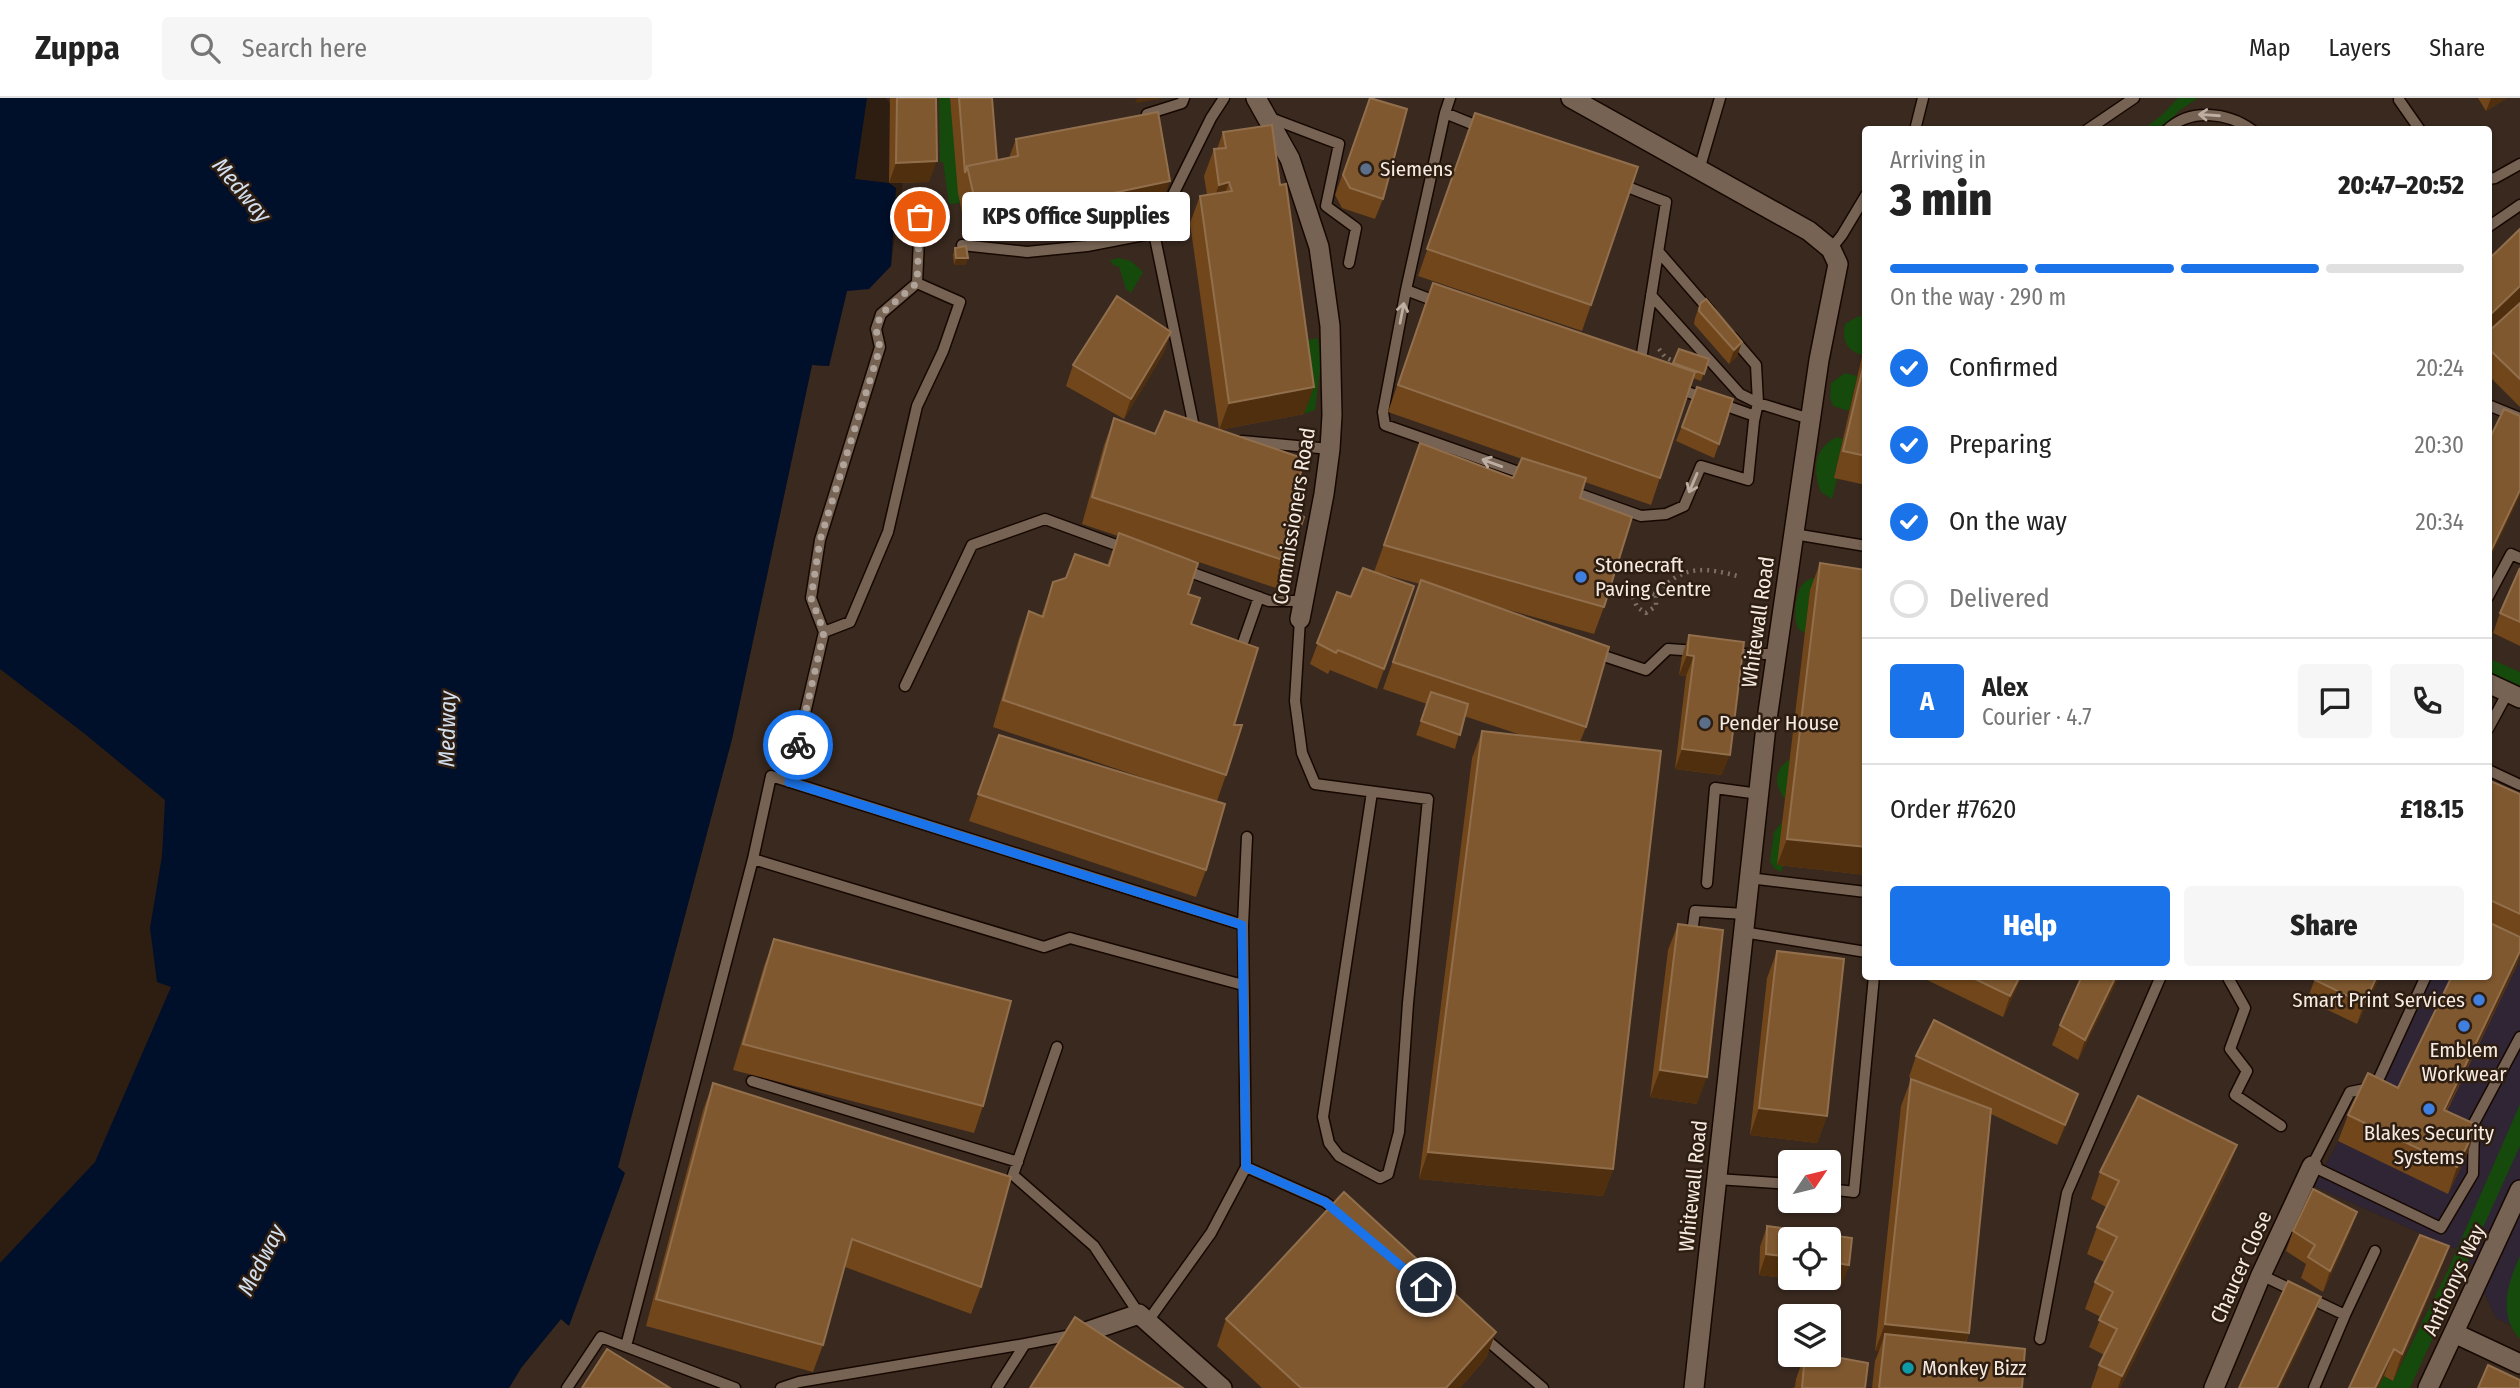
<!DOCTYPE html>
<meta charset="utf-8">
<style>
body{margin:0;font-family:"Fira Sans Condensed",sans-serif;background:#f6f6f6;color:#222;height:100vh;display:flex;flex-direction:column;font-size:26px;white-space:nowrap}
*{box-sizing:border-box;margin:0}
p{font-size:23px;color:#767676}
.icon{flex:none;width:38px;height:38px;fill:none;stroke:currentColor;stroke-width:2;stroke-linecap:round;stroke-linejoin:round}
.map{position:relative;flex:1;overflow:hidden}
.drawer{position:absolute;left:1862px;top:28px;width:630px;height:854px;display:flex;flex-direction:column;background:#fff;border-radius:7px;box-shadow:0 2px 5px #0004}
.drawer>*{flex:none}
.needle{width:46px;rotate:55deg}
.buttons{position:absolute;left:1778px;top:1052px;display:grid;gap:14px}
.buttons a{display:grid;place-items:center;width:63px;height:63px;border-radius:7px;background:#fff;box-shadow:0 2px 5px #0004;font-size:35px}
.pin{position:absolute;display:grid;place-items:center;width:60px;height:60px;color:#fff;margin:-30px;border:4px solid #fff;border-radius:50%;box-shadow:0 2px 7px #0007}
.courier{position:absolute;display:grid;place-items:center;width:70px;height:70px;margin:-35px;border:5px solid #1a73e8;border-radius:50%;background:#fff;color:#222;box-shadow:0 2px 9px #0007}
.bubble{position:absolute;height:49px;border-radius:7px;background:#fff;box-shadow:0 2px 5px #0004;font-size:23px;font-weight:800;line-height:49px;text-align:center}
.head em{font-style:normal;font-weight:800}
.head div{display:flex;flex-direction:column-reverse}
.head{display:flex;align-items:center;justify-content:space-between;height:119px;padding:0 28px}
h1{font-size:46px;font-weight:800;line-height:52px}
.bar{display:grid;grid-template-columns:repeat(4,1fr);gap:10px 7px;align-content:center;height:84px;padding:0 28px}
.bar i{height:9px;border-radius:5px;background:#e0e0e0}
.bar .selected{background:#1a73e8}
.bar p{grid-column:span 4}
.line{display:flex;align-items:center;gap:18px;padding:0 28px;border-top:2px solid #e0e0e0}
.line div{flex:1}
.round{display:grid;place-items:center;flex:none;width:74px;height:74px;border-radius:7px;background:#f6f6f6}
ol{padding:0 28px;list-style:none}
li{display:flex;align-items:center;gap:21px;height:77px}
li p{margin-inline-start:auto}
li .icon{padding:7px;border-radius:50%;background:#1a73e8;color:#fff;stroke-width:4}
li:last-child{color:#767676}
li i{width:38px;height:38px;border:4px solid #e0e0e0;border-radius:50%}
.button{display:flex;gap:14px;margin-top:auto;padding:14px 28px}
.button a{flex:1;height:80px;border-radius:7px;background:#1a73e8;color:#fff;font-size:28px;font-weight:800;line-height:80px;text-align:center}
.button a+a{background:#f6f6f6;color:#222}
header{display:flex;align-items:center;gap:42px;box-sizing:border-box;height:98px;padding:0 35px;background:#fff;border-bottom:2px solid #e0e0e0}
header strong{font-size:33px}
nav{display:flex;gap:38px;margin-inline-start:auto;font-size:24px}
.search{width:490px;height:63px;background:#f6f6f6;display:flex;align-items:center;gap:18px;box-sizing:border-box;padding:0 24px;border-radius:7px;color:#767676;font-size:26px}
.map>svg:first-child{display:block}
.commercial{fill:#2f2534}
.industrial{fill:#39291f;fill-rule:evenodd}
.green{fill:#16490c}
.water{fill:#000f2a}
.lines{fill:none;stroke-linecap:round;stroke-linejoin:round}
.service-casing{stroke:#160800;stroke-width:13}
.minor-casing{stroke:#160800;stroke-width:22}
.path{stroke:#7d6f64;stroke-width:4.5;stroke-dasharray:2 5;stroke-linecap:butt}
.service{stroke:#766354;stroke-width:10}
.minor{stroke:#766354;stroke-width:19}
.wall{fill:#71461b}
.shaded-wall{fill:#502f0e}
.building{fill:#7f5830;stroke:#926f4c;stroke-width:2}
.oneway{stroke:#bcaea2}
.done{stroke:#b0a399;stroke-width:7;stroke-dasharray:0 12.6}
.route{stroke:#1a73e8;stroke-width:9}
.service-dot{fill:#5c6f8a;stroke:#2e1e11;stroke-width:2.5}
.shop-dot{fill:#3f7fe0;stroke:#2e1e11;stroke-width:2.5}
.culture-dot{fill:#0f9aa8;stroke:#2e1e11;stroke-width:2.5}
.labels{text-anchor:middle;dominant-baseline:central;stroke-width:5;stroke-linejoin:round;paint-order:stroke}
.poi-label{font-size:21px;fill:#f6ebe2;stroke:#2e1e11;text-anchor:start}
.street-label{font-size:21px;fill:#f6ebe2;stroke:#2e1e11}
.water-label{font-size:23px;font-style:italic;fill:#d2e0f0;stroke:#2e1e11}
</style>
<header>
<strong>Zuppa</strong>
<div class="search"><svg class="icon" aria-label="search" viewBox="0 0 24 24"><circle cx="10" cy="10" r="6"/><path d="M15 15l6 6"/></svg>Search here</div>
<nav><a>Map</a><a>Layers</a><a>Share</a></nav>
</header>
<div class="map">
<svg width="2520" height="1290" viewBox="0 0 2520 1290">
<rect width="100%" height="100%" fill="#2e1e11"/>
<path class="commercial" d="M2489 856 2520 868V1232L2496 1220 2465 1155 2314 1088 2429 879 2488 878Z"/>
<path class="industrial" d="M886 0H2520V868L2488 856V32H1866V878L2429 879 2314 1088 2465 1155 2496 1220 2520 1232V1290H509L521 1270 561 1221 568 1227 618 1069 732 641 812 267 829 268 847 193 869 187 891 167 910 36ZM1790 1064H1829V1102H1790ZM1790 1141H1829V1180H1790ZM1790 1218H1829V1256H1790Z"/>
<path class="green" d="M939 0H950L960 105 949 106 943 64H940Z
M2178 0H2198L2180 12 2161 31 2142 32 2162 17Z
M1119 160 1131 163 1143 174 1131 195 1126 191 1119 169 1113 167 1110 162Z
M1865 217V241L1862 257C1846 252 1842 243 1845 226L1857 219Z
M1318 240 1321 265 1315 312 1304 316 1295 244Z
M1845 275 1857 278 1849 313 1833 308 1830 300 1831 285Z
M1837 339 1843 341 1834 379 1837 381 1832 401 1821 394C1812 373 1814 349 1837 339Z
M1819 479 1810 492 1805 535C1800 532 1798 532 1797 527 1793 518 1796 493 1803 486 1807 481 1813 480 1819 479Z
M2488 560 2520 574V592L2489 576Z
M1790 661 1785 701C1774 687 1773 672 1790 661Z
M1782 724 1783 768 1781 774 1774 770 1770 763 1774 734Z
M2520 1006V1048L2410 1290H2378L2384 1278 2393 1283 2447 1174Z
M2520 1158V1241C2497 1217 2508 1184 2520 1158Z"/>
<path class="water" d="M0 0H867L855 81 889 85 896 90 891 168 869 191 847 193 829 268 812 267 732 641 618 1069 625 1075 569 1228 561 1221 521 1270 509 1290H0V1165L95 1064 171 889 157 884 150 830 162 758 165 702 85 636 0 571Z"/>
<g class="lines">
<g class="service-casing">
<path id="service" d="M2399 2 2420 32
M1445 15 1450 0
M1147 16 1182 5 1184 0
M1268 19 1339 46 1326 108 1356 130 1349 165
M1915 32 1923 0
M2087 32 2134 0
M2167 32C2190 10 2227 14 2252 32
M1699 72 1720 0
M2488 81 2495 80 2520 66
M1620 86 1666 104 1640 268
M2488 129 2520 107
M1154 135 1195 334
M962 147 1027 154 1087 148 1154 135 1211 20 1224 0
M1831 151 1842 137 1866 97
M1658 153 1710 213
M1406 192 1445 15 1482 30
M1651 197 1740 296 1758 305 1756 267 1732 239
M1440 205 1406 192 1383 314 1385 327 1527 377
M1676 290 1755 318
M2488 307 2520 320
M1242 343 1330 351
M1568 392 1641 418 1666 416 1684 408 1701 368 1748 382 1754 323 1758 305 1810 321
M1794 436 1866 448
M1182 471 1269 503H1303
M2488 499 2511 456 2520 460
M1300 521 1295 603 1302 655 1315 686 1428 701 1408 905 1399 1034 1388 1076 1380 1080 1339 1058 1329 1045 1323 1019 1372 694
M824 534 850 524 888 434 917 308 943 253 960 204 917 185 920 119
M1592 554 1646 572 1668 551 1697 553
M1239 556 1259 499
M1739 556H1776
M905 588 972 447 1045 421 1127 451
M2488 631 2508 594
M2488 672 2520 687
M789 684 824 534 811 500 820 442 880 249 876 231 881 216 917 185
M753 761 1044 849 1070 840 1243 887
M1749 780 1866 794
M1707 785 1715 690 1759 696
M1243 827 1247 739
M1743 834 1866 854
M1691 842 1695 813 1745 816
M2227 878 2245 910 2230 951 2247 973 2235 997 2281 1028
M2426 878 2375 989 2350 994 2312 1068 2441 1130 2473 1076 2474 1025 2520 939
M1057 949 1013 1077 1094 1148 1139 1216
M752 983 1018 1064
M1246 1069 1325 1104 1340 1115
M1717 1081 1790 1086
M1829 1091 1854 1094 1874 878
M2261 1177 2345 1217 2314 1290
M2345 1217 2375 1153
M1482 1238 1543 1290
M2040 1241 2067 1095 2161 878
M626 1248 753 761 771 678 1243 827 1246 1069 1211 1135 1148 1223
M567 1290 601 1239 735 1290
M781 1290 799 1284 1025 1246
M997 1290 1025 1246 1077 1236"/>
</g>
<g class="minor-casing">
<path id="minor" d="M1256 0 1290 61 1319 149 1330 228 1332 317 1330 351 1324 396 1300 521
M1571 0 1809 133 1831 151 1838 166 1819 262 1766 628 1694 1290
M2488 585 2520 600
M1083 1235 1139 1216 1222 1290
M2454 1235 2520 1266
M2214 1290 2261 1177 2312 1068
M2428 1290 2520 1092"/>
</g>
<path class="path" d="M1659 251 1665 259 1671 262
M1608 490 1633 499 1644 492 1656 497C1681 466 1706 469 1741 479
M1633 499 1637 509 1646 515 1656 508V497"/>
<use href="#service" class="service"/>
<use href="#minor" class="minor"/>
</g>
<path class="wall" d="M890 0H936L929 84 889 85Z
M950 0H992L997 62 1009 60 1016 41 1160 110 1022 139 1018 129 967 139 958 95Z
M1370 0 1383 101 1375 121 1342 110 1335 97Z
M2478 0H2507L2486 13Z
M1475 15 1591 207 1582 233 1418 178Z
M1223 34 1304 316 1219 332 1289 413V464L1279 491 1190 461 1188 496 1191 526 1234 627 1226 677 1217 703 1206 772 1196 799 969 723 999 637 1179 692 993 629 1019 540 1029 513 1041 518 1053 484 1107 467 1118 438 1082 426 1104 347 1114 320 1155 336 1219 331 1190 125 1200 98 1207 97 1204 78 1214 51H1217Z
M2520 131V309L2488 277V162Z
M955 150 968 160 965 167H954L953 157Z
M1700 206 1742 244 1737 258 1729 266 1694 226 1695 220Z
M1423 212 1672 267 1679 251 1709 261 1701 283 1693 280 1651 407 1585 384 1580 400 1604 509 1594 536 1488 506 1586 629 1580 644 1613 1071 1603 1098 1419 1081 1472 660 1482 633 1521 637 1464 618 1455 651 1416 637 1427 606 1383 591 1420 486 1375 474 1414 488 1377 591 1330 572 1328 576 1310 566 1337 494 1351 499 1374 474 1420 345 1513 380 1522 361 1388 314Z
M1171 234 1164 254 1124 321 1066 288 1073 267Z
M1866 241V387L1834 380Z
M1697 289 1719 346 1714 360 1676 343Z
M1820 465 1866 777 1777 767 1810 492Z
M2520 470V548L2493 535 2500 515Z
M1689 537 1722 677 1675 671 1686 578 1679 577 1682 558Z
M2488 682 2520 696V856L2516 869 2447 1013 2468 1054 2448 1096 2338 1043 2348 1017 2398 990 2488 878Z
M1678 826 1697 1006 1650 999 1668 852Z
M774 841 983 1008 974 1035 733 972 764 868Z
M1777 853 1827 1018 1817 1045 1750 1037 1767 880Z
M1919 878H2022L2003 919Z
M2082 878H2119L2078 962 2052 947 2060 927Z
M2316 878H2380L2357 926 2307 902Z
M1916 958 2071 1016 2057 1047 1991 1016 1969 1235 1966 1245 2022 1290H1872L1875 1263 1879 1253H1875L1901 1008 1911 981 1925 986 1909 979Z
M713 985 981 1189 971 1216 845 1169 823 1247 813 1274 646 1228 703 1012Z
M2237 1047 2227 1074 2120 1290H2091L2099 1267 2104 1257 2089 1249 2101 1219 2085 1211 2095 1184 2104 1164 2087 1156 2097 1129 2106 1109 2091 1101 2100 1074Z
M2357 1114 2350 1134 2323 1194 2301 1180 2306 1166 2286 1153 2293 1133Z
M1767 1128 1849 1167 1841 1187 1759 1177 1760 1149Z
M2439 1175 2393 1283 2384 1278 2349 1290Z
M1226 1221 1496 1234 1486 1260 1460 1290H1262L1217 1248Z
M1805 1256H1819L1865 1290H1792L1795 1289 1796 1281Z"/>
<path class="shaded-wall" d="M1137 0H1160V1L1135 5Z
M2491 0H2507L2486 13Z
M937 63 929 84 889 85 896 65Z
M1170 83 1160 110 1022 139 1032 112Z
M1229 84 1220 111 1209 114 1219 87Z
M1028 102 1018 129 967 139 977 112Z
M956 160H968L965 167H954Z
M2520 188V205L2488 236V219Z
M1171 234 1164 254 1124 321 1131 301Z
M1742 244 1737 258 1729 266 1734 252Z
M1314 289 1304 316 1219 332 1229 305Z
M2520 392V398L2488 465V459Z
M1687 557 1694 558 1686 578 1679 577Z
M1682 651 1730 657 1722 677 1675 671Z
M1787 741 1866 749V777L1777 767Z
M2520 853V856L2516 869 2434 1038 2444 1012Z
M2020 878H2022L2003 919 2010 898Z
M2116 878H2119L2078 962 2085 942Z
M2377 878H2380L2357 926 2364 906Z
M1660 972 1707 979 1697 1006 1650 999Z
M2078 996 2071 1016 2057 1047 2065 1027Z
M1759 1010 1827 1018 1817 1045 1750 1037Z
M2477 1027 2468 1054 2448 1096 2457 1069Z
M2237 1047 2227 1074 2120 1290H2118L2122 1278Z
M1428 1054 1613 1071 1603 1098 1419 1081Z
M2357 1114 2350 1134 2323 1194 2330 1173Z
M2449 1148 2439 1175 2393 1283 2402 1256Z
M1766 1156 1790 1159V1180H1829V1164L1849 1167 1841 1187 1759 1177Z
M2321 1199 2314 1220 2280 1290H2277Z
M1885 1226 1969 1235 1959 1262 1885 1236 1879 1253H1875Z
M1496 1234 1486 1260 1460 1290H1446Z
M2394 1251 2384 1278 2378 1290H2375Z"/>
<path class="building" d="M897 0H936L937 63 896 65Z
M959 0H992L997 62 967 68 965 75Z
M1370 0 1407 11 1383 101 1350 90 1343 77Z
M1158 14 1170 83 1032 112 1028 102 977 112 967 68 1018 58 1016 41Z
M1475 15 1638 69 1591 207 1427 151Z
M1272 27 1280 87 1286 86 1314 289 1229 305 1200 98 1232 93 1229 84 1219 87 1214 51 1226 50 1223 34Z
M2520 131V188L2488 219V162Z
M966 148 968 160H956L955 150Z
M1433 185 1695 274 1660 380 1398 287Z
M1117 198 1171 234 1131 301 1073 267Z
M1706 201 1742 244 1734 252 1699 213 1700 206Z
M2520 205V281L2488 250V234Z
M1679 251 1709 261 1704 276 1673 265Z
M1866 257V358L1843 353Z
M1697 289 1733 301 1719 346 1682 329Z
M2504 311 2520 318V392L2488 459V344Z
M1165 313 1305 361 1289 413 1304 419 1289 464 1092 399 1114 320 1155 336Z
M1420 345 1513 380 1522 360 1586 380 1580 400 1632 419 1604 509 1384 447Z
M1119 435 1198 465 1188 496 1200 500 1191 526 1258 550 1234 627H1242L1226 677 1003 602 1029 513 1043 519 1053 484 1066 480 1075 456 1109 468Z
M1820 465 1866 472V749L1787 741Z
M1363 470 1414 488 1384 571 1338 552 1336 555 1317 545 1337 494 1351 499Z
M2520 470V524L2500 515Z
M1421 482 1609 549 1586 629 1393 564Z
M1689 537 1744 544 1730 657 1682 651 1694 558 1687 557Z
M1431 594 1468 606 1460 637 1421 623Z
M1482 633 1661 653 1613 1071 1428 1054Z
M999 637 1225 706 1206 772 978 696Z
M2488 682 2520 696V816L2488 801Z
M2488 824 2520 839V853L2444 1012 2477 1027 2457 1069 2348 1017 2368 975 2398 990 2452 878H2488Z
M1678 826 1723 832 1707 979 1660 972Z
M774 841 1011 903 983 1008 743 946Z
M1777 853 1844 861 1827 1018 1759 1010Z
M1969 878H2020L2010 898Z
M2082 878H2116L2085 942 2060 927Z
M2316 878H2377L2364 906 2315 882Z
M1934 922 2078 996 2065 1027 1916 958Z
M1911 981 1991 1011 1969 1235 1885 1226Z
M713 985 1011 1079 981 1189 852 1141 823 1247 656 1201Z
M2138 998 2237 1047 2122 1278 2099 1267 2117 1231 2099 1222 2113 1194 2095 1184 2117 1139 2097 1129 2119 1083 2100 1074Z
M2313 1091 2357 1114 2330 1173 2308 1159 2315 1147 2293 1133Z
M1344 1094 1496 1234 1446 1290H1301L1226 1221Z
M1767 1128 1852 1140 1849 1167 1829 1164V1141H1790V1159L1766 1156Z
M2420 1137 2449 1148 2402 1256 2394 1251 2375 1290H2349Z
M2288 1183 2321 1199 2277 1290H2239Z
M1075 1219 1183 1290H1030Z
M1885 1236 2025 1251 2022 1290H1879Z
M607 1251 670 1290H582Z
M1805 1256H1819L1868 1265 1865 1290H1802Z
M2488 1267 2520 1282V1290H2478Z"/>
<defs><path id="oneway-shaft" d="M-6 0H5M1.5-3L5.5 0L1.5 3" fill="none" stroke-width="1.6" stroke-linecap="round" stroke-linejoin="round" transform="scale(1.75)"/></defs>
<g class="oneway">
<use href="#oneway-shaft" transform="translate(2209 17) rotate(-176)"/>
<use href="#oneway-shaft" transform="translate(1402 215) rotate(-79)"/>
<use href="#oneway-shaft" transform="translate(1492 365) rotate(-160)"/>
<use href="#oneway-shaft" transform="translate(1693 385) rotate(113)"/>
</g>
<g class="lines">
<path class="done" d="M798 647 824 534 811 500 820 442 880 250 876 231 881 216 917 185 920 119"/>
<path class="route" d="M798 647 789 684 1242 827 1246 1069 1325 1104 1426 1189"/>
</g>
<g class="service-dot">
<circle cx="1366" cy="71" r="7"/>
<circle cx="1705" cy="625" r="7"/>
</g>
<g class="shop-dot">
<circle cx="1581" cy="479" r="7"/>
<circle cx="2479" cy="902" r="7"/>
<circle cx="2464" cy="928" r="7"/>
<circle cx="2429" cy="1011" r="7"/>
</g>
<circle class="culture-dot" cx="1908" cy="1270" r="7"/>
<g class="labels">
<g class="poi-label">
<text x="1380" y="71">Siemens</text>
<text x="1595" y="467">Stonecraft<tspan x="1595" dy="24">Paving Centre</tspan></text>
<text x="1719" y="625">Pender House</text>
<text x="2465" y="902" text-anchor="end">Smart Print Services</text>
<text x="2464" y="952" text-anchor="middle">Emblem<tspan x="2464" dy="24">Workwear</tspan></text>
<text x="2429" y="1035" text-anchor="middle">Blakes Security<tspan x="2429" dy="24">Systems</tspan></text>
<text x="1922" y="1270">Monkey Bizz</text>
</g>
<g class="street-label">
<text transform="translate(1294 418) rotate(-81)">Commissioners Road</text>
<text transform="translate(1758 524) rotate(-82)">Whitewall Road</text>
<text transform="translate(1693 1088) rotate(-84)">Whitewall Road</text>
<text transform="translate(2241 1169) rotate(-66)">Chaucer Close</text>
<text transform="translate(2454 1182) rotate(-65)">Anthonys Way</text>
</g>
<g class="water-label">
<text transform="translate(242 92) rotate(50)">Medway</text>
<text transform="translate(447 631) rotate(-89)">Medway</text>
<text transform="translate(261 1162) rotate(-63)">Medway</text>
</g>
</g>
</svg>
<div class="buttons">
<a><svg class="needle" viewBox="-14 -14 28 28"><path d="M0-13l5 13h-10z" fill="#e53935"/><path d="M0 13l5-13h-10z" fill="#767676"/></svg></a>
<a><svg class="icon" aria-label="locate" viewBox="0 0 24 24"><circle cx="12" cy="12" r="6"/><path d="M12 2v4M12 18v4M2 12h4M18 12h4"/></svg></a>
<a><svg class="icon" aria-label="layers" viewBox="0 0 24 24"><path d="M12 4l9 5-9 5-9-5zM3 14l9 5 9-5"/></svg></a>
</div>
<div class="pin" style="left:920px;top:119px;background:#ea580c"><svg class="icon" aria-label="bag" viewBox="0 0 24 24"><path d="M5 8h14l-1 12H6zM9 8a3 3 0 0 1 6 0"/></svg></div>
<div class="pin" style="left:1426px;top:1189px;background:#1f2937"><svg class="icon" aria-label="home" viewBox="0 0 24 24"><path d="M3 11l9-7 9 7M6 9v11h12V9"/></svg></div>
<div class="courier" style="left:798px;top:647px"><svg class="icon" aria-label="bike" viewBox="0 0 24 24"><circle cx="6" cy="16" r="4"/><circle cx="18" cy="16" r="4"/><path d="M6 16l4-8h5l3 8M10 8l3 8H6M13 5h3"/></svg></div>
<div class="bubble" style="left:962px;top:94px;width:228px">KPS Office Supplies</div>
<section class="drawer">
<div class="head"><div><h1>3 min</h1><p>Arriving in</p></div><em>20:47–20:52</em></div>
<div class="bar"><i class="selected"></i><i class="selected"></i><i class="selected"></i><i></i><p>On the way · 290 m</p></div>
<ol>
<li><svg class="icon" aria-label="check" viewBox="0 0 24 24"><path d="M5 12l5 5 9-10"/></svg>Confirmed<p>20:24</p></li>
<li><svg class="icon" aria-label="check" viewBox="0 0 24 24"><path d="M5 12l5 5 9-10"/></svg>Preparing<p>20:30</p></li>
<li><svg class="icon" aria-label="check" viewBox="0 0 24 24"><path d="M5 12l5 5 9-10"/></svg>On the way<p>20:34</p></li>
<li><i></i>Delivered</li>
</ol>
<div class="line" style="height:126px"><b class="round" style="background:#1a73e8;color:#fff">A</b><div><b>Alex</b><p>Courier · 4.7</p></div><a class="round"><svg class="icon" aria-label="chat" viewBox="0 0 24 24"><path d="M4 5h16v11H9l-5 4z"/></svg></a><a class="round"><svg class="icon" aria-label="phone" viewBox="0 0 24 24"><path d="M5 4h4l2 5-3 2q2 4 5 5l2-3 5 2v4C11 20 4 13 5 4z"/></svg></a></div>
<div class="line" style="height:91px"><div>Order #7620</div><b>£18.15</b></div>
<div class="button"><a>Help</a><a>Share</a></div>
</section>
</div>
